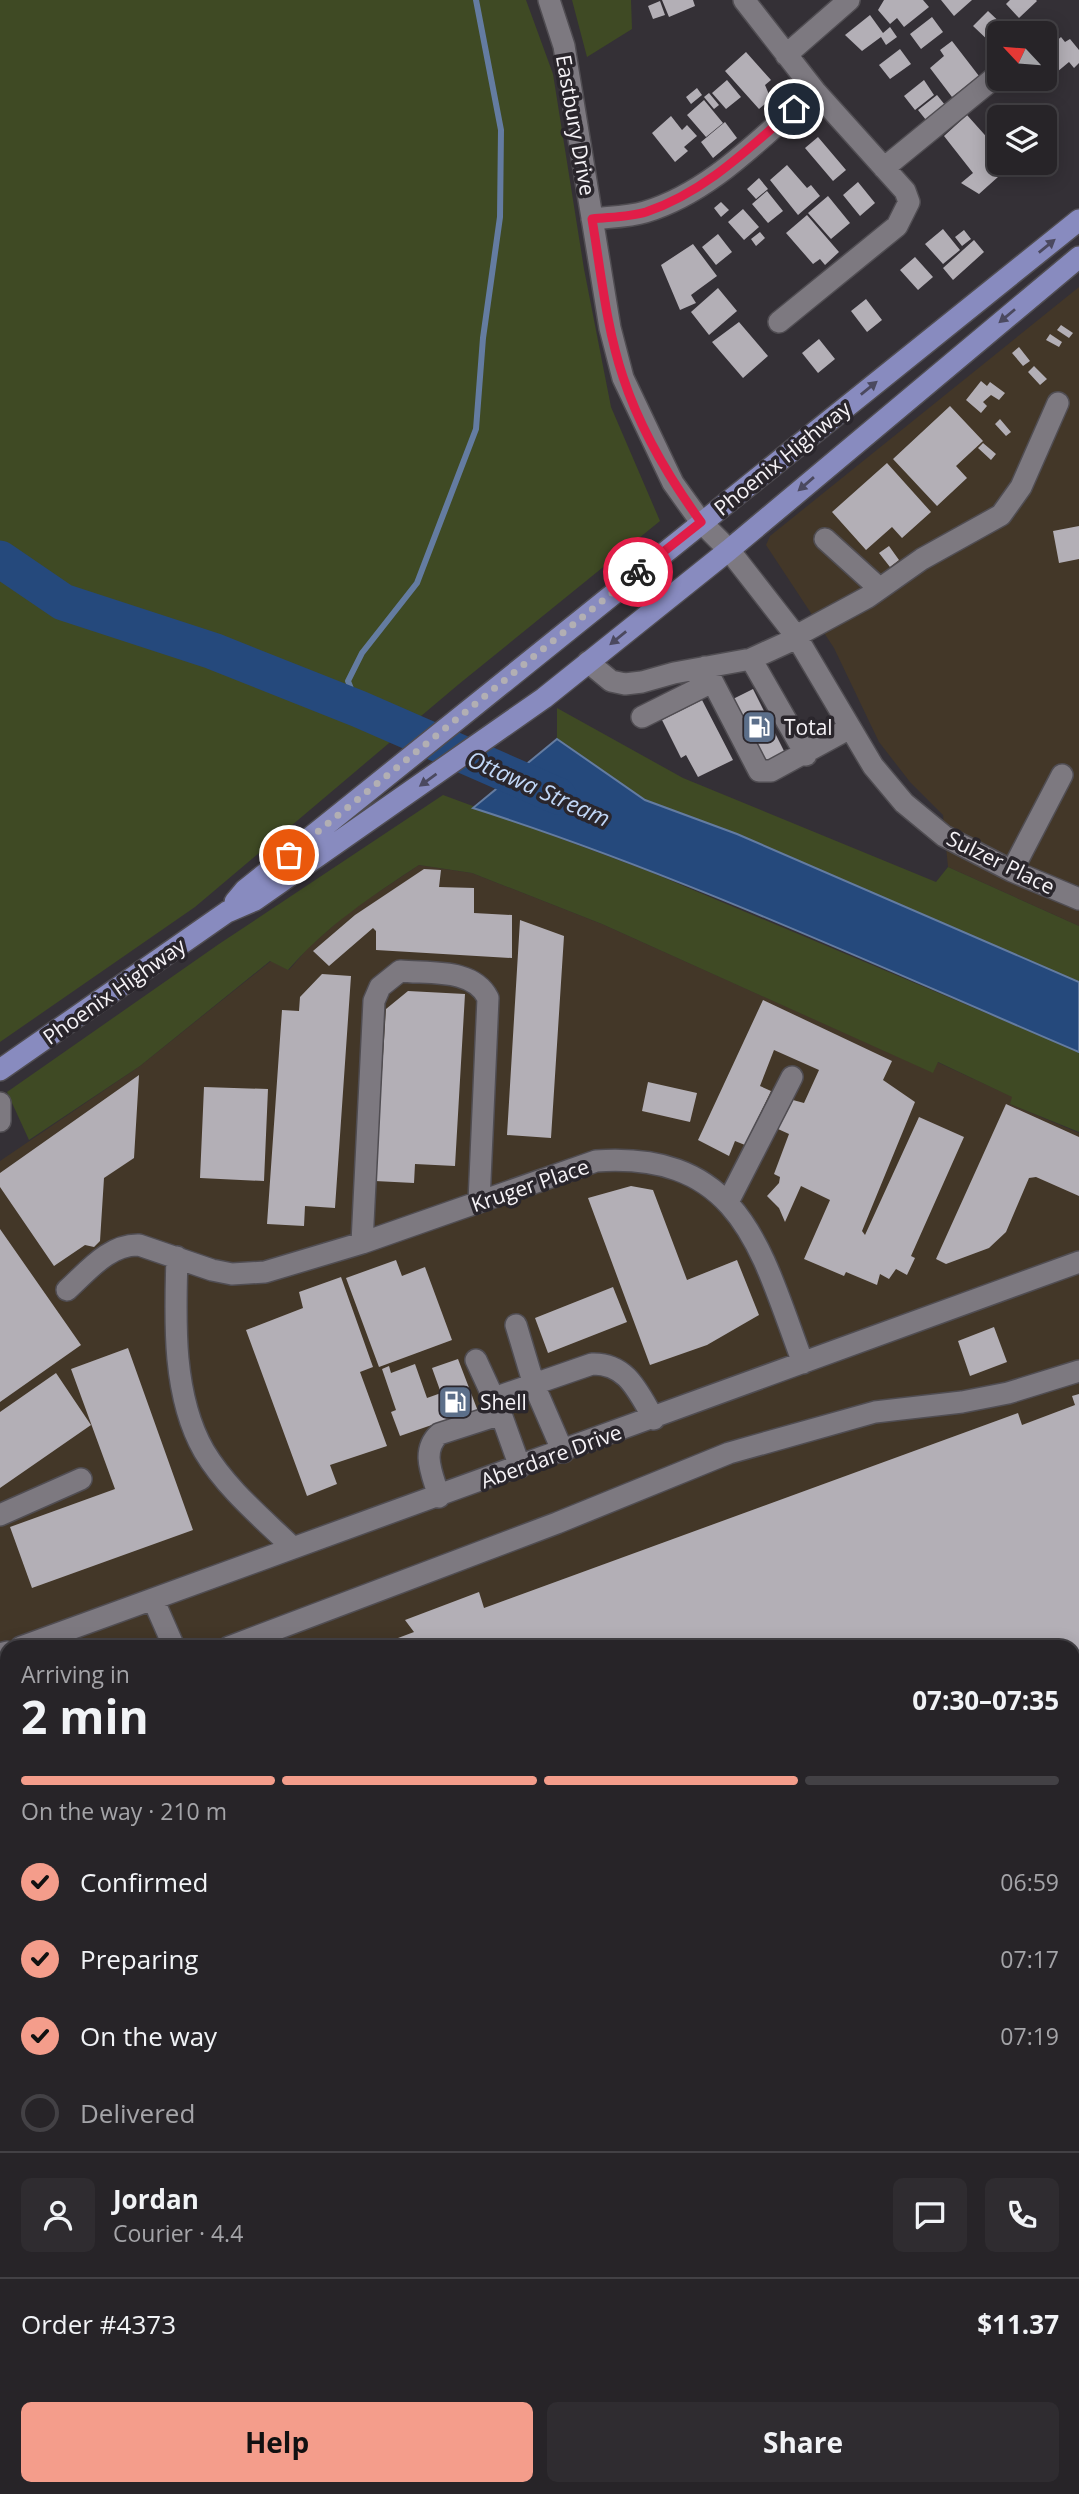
<!DOCTYPE html>
<meta charset="utf-8">
<style>
body{margin:0;font-family:"Open Sans",sans-serif;background:#2f2c30;color:#f1f3f6;height:100vh;display:flex;flex-direction:column;font-size:26px;white-space:nowrap}
*{box-sizing:border-box;margin:0}
p{font-size:23px;color:#a4a4a8}
.icon{flex:none;width:38px;height:38px;fill:none;stroke:currentColor;stroke-width:2;stroke-linecap:round;stroke-linejoin:round}
.map{position:relative;flex:1;overflow:hidden}
.drawer{position:absolute;left:0px;top:1640px;width:1080px;height:856px;display:flex;flex-direction:column;background:#272428;border-radius:21px 21px 0 0;box-shadow:0 4px 18px #0003,0 0 0 2px #434145}
.drawer>*{flex:none}
.needle{width:46px;rotate:296deg}
.buttons{position:absolute;left:987px;top:21px;display:grid;gap:14px}
.buttons a{display:grid;place-items:center;width:70px;height:70px;border-radius:10px;background:#272428;box-shadow:0 4px 18px #0003,0 0 0 2px #434145;font-size:35px}
.pin{position:absolute;display:grid;place-items:center;width:60px;height:60px;color:#fff;margin:-30px;border:4px solid #fff;border-radius:50%;box-shadow:0 2px 7px #0007}
.courier{position:absolute;display:grid;place-items:center;width:70px;height:70px;margin:-35px;border:5px solid #e11d48;border-radius:50%;background:#fff;color:#222;box-shadow:0 2px 9px #0007}
.overview em{font-style:normal;font-weight:700}
.overview div{display:flex;flex-direction:column-reverse}
.overview{display:flex;align-items:center;justify-content:space-between;height:119px;padding:0 21px}
h1{font-size:46px;font-weight:700;line-height:52px}
.bar{display:grid;grid-template-columns:repeat(4,1fr);gap:10px 7px;align-content:center;height:84px;padding:0 21px}
.bar i{height:9px;border-radius:5px;background:#434145}
.bar .active{background:#f49d8b}
.bar p{grid-column:span 4}
.line{display:flex;align-items:center;gap:18px;padding:0 21px;border-top:2px solid #434145}
.line div{flex:1}
.round{display:grid;place-items:center;flex:none;width:74px;height:74px;border-radius:10px;background:#2f2c30}
ol{padding:0 21px;list-style:none}
li{display:flex;align-items:center;gap:21px;height:77px}
li p{margin-inline-start:auto}
li .icon{padding:7px;border-radius:50%;background:#f49d8b;color:#111;stroke-width:4}
li:last-child{color:#a4a4a8}
li i{width:38px;height:38px;border:4px solid #434145;border-radius:50%}
.cta{display:flex;gap:14px;margin-top:auto;padding:14px 21px}
.cta a{flex:1;height:80px;border-radius:10px;background:#f49d8b;color:#111;font-size:28px;font-weight:700;line-height:80px;text-align:center}
.cta a+a{background:#2f2c30;color:#f1f3f6}
.map>svg:first-child{display:block}
.industrial{fill:#433728;fill-rule:evenodd}
.green{fill:#3f4a24}
.water{fill:#25497c;stroke:#647ca1;stroke-width:2}
.lines{fill:none;stroke-linecap:round;stroke-linejoin:round}
.stream{stroke:#647ca1;stroke-width:6}
.river{stroke:#25497c;stroke-width:37}
.building{fill:#b3afb6}
.minor-casing{stroke:#504d52;stroke-width:24}
.major-casing{stroke:#504d52;stroke-width:24}
.minor{stroke:#7d7980;stroke-width:21}
.major{stroke:#888bbf;stroke-width:21}
.rail-casing{stroke:#908d92;stroke-width:8}
.rail{stroke:#2a262c;stroke-width:5;stroke-dasharray:16;stroke-linecap:butt}
.oneway{fill:#4b495f}
.done{stroke:#b2afb3;stroke-width:7;stroke-dasharray:0 12.6}
.route{stroke:#e11d48;stroke-width:9}
.labels{text-anchor:middle;dominant-baseline:central;stroke-width:7;stroke-linejoin:round;paint-order:stroke}
.street-label{font-size:21px;fill:#f6f3f7;stroke:#2a262c}
.poi-label{font-size:21px;fill:#f6f3f7;stroke:#2a262c;text-anchor:start}
.water-label{font-size:23px;font-style:italic;fill:#c1d7f7;stroke:#2a262c}
</style>
<div class="map">
<svg width="1079" height="2494" viewBox="0 0 1079 2494">
<rect width="100%" height="100%" fill="#343036"/>
<path class="industrial" d="M1079 287V926L948 867 943 815 910 782 879 742 834 648 766 545 770 536Z
M419 865 472 873 602 924 932 1072 937 1062 1013 1097 1010 1104 1079 1133V2494H0V1161L140 1066 271 961 289 970 308 948 350 911ZM7 1647H1073V2488H7Z"/>
<path class="green" d="M0 0H526L553 74 584 269 611 407 660 521 459 684 195 907 0 1042Z
M572 0H631L632 29 587 57Z
M557 708 683 778 936 882 948 867 1079 926V982L737 834 645 800 557 739Z
M443 795 648 871 1079 1052V1132L1010 1104 1012 1097 938 1062 933 1073 602 924 472 873 419 865C372 896 326 926 288 970L270 961 140 1066 29 1140 7 1092 219 944Z"/>
<path class="water" d="M557 739 645 800 737 834 1079 982V1052C879 967 680 874 473 808Z"/>
<g class="lines">
<path class="stream" d="M359 709 348 681 362 653 417 583 476 429 483 338 500 217 501 130 476 0"/>
<path class="river" d="M0 559 63 602 213 651 359 709 558 796"/>
</g>
<path class="building" d="M662 0H693L695 6 669 17Z
M884 0H923L929 7 904 27 897 18 890 24 878 10Z
M941 0H972L954 16Z
M1010 0H1036L1037 1 1019 18 1006 4Z
M660 1 665 15 653 19 648 6Z
M988 11 1007 29 992 44 973 26Z
M870 15 883 33 890 27 897 37 886 45 881 37 862 51 845 35Z
M932 17 943 32 921 49 910 34Z
M1061 37 1065 42 1070 39 1079 50V63L1074 68 1069 62 1057 72 1045 58V51Z
M952 41 979 76 952 97 930 68 944 56 940 50Z
M900 49 911 64 890 79 879 65Z
M746 52 771 80 765 85 771 99 759 109 725 71Z
M727 80 741 97 726 109 712 93Z
M924 80 934 95 915 110 904 96Z
M697 88 702 95 691 104 686 97Z
M709 93 719 105 714 109 704 97Z
M937 95 945 105 926 120 918 110Z
M704 100 723 123 706 137 687 115Z
M967 115 992 143 996 138 999 141V163L1008 168 979 194 961 183 973 173 944 136Z
M671 116 682 130 687 125 697 136 684 147 688 151 675 162 652 133Z
M725 122 737 138 713 158 701 142Z
M818 137 846 170 833 181 805 148Z
M787 165 807 188 811 185 820 196 798 215 770 180Z
M759 178 768 189 756 199 747 189Z
M858 182 875 203 860 216 843 195Z
M767 191 783 211 768 223 752 204Z
M828 196 850 223 831 239 808 213Z
M721 202 729 210 721 217 714 208Z
M743 209 759 227 744 240 728 222Z
M807 215 839 252 825 265 820 259 813 264 786 233Z
M943 229 960 250 943 264 925 244Z
M964 230 971 239 962 246 955 237Z
M760 232 765 238 756 246 751 239Z
M718 234 732 252 716 265 702 247Z
M974 240 984 252 953 280 943 268Z
M693 244 717 276 691 295 696 303 680 310 661 265Z
M915 257 933 277 918 290 900 270Z
M718 288 737 311 709 335 691 312Z
M866 299 882 320 867 332 851 311Z
M739 322 768 356 743 378 712 342Z
M1061 325 1073 333 1069 338 1057 330Z
M1050 334 1062 342 1059 347 1046 340Z
M819 339 835 359 818 373 802 353Z
M1019 347 1030 361 1023 366 1012 353Z
M1034 366 1047 379 1040 385 1028 372Z
M981 381 987 386 990 382 1005 393 999 400 991 395 983 402 987 406 981 413 966 400Z
M950 406 983 441 956 466 967 478 937 506 893 459Z
M1000 419 1011 432 1006 436 995 424Z
M983 443 996 454 991 460 978 448Z
M887 463 931 512 902 538 892 527 866 550 832 512Z
M1079 526V559L1059 563 1053 531Z
M889 546 899 560 890 567 879 553Z
M753 689 786 755 765 766 731 700Z
M702 700 733 760 698 777 686 755 681 758 662 720Z
M424 869 441 870 439 887 474 888V913L512 915V958L376 950V931L373 928 329 966 313 951 355 915Z
M520 920 564 936 551 1138 507 1135Z
M322 974 351 976 335 1208 305 1206 304 1226 267 1224 282 1010 299 1011 300 997Z
M408 991 465 994 455 1166 415 1164 414 1183 375 1181 386 1009Z
M763 1000 892 1061 883 1080 915 1102 862 1231 865 1235 919 1117 964 1137 911 1256 915 1258 907 1275 896 1269 889 1279 880 1274 877 1285 846 1272 844 1276 804 1259 830 1200 801 1186 785 1222 779 1208 767 1196 779 1183 780 1177 774 1174 789 1134 778 1129 793 1100 804 1103 819 1070 774 1050 760 1086 771 1091 745 1145 735 1141 729 1156 698 1140Z
M139 1075 134 1158 104 1178 100 1241 94 1247 85 1245 54 1266 0 1187V1173Z
M648 1082 697 1093 690 1122 642 1111Z
M204 1087 268 1089 264 1181 200 1178Z
M1006 1104 1079 1137V1196L1036 1177 1029 1178 1006 1232 989 1248 946 1264 936 1259Z
M631 1186 653 1190 687 1280 737 1260 759 1315 707 1345 650 1365 588 1198Z
M0 1229 81 1345 0 1402Z
M396 1260 402 1276 425 1267 452 1340 379 1367 346 1278Z
M341 1277 373 1367 360 1372 387 1446 330 1465 337 1484 307 1496 246 1330 303 1308 299 1292Z
M613 1287 627 1322 548 1353 535 1318Z
M994 1327 1007 1362 970 1376 958 1341Z
M128 1348 193 1530 32 1588 10 1527 115 1489 71 1369Z
M458 1359 484 1427 457 1438 449 1419 400 1436 391 1412 396 1410 382 1369 389 1366 391 1373 415 1364 427 1398 441 1393 432 1368Z
M56 1373 91 1425 0 1488V1412Z
M1079 1394V1799L1073 1801V1647H374L414 1632 405 1620 479 1592 484 1608 1018 1413 1022 1425 1075 1405 1072 1396Z
M7 1822V1972L0 1954V1824Z
M0 2053 7 2071V2143L0 2145Z
M7 2330V2488H289L291 2494H0V2333Z
M545 2488H727L729 2494H547Z"/>
<g class="lines">
<g class="minor-casing">
<path id="minor" d="M549 0 564 46 610 328 623 378 673 483 701 522 729 550 796 636 873 766 904 803 944 836 1012 871 1079 899
M744 0 815 91 905 191 909 202 897 226 779 322
M786 55 849 0
M884 168 999 74
M592 219C609 217 629 217 645 212 712 192 763 135 815 91
M825 539 879 588
M796 636 868 597 922 559 1001 515 1021 487 1058 403
M751 659 806 755
M588 662 611 681 625 684 642 682 674 673 751 659 797 638
M705 667 759 771H771L850 728
M642 717 712 682
M1012 871 1062 775
M0 1103V1121
M728 1202 792 1077
M362 1243 374 1001 380 987 400 971C430 974 473 968 488 998L479 1202
M177 1257C175 1320 172 1395 204 1451 226 1488 261 1517 291 1546
M67 1290C88 1271 109 1244 139 1245L212 1270 232 1274 265 1272 362 1243 596 1161C742 1151 761 1251 803 1363
M516 1325 534 1385 563 1452
M476 1360 500 1412
M494 1398 592 1364C627 1363 638 1392 654 1419
M439 1497C433 1475 420 1452 439 1434L501 1414 520 1467
M0 1515 81 1479
M153 1599 174 1647
M21 1647 1079 1262
M229 1647 557 1523 729 1453 875 1412 962 1402 1008 1393 1079 1371
M0 1654 7 1652
M0 1742 7 1739
M1073 1959 1079 1955
M0 2013 7 2032
M1073 2136 1079 2135
M0 2175 7 2173
M1073 2243 1079 2260
M1073 2309 1079 2307
M401 2488 403 2494
M466 2488 468 2494
M517 2488 519 2494
M735 2488 737 2494
M978 2488 980 2494"/>
</g>
<g class="major-casing">
<path id="major" d="M235 902 245 890 1079 220
M0 1070 227 912 255 900 544 698 729 550 1079 257"/>
</g>
<use href="#minor" class="minor"/>
<use href="#major" class="major"/>
<g class="rail-casing">
<path id="rail" d="M1073 1816 1079 1814
M1073 1879 1079 1876
M1073 1897 1079 1895
M0 2208 7 2205
M0 2224 7 2222
M0 2270 7 2267
M0 2288 7 2286"/>
</g>
<use href="#rail" class="rail"/>
</g>
<defs><path id="oneway-solid" d="M-6-.8H1V-3.2L6.5 0L1 3.2V.8H-6Z" transform="scale(1.75)"/></defs>
<g class="oneway">
<use href="#oneway-solid" transform="translate(1047 246) rotate(-39)"/>
<use href="#oneway-solid" transform="translate(1007 316) rotate(140)"/>
<use href="#oneway-solid" transform="translate(869 388) rotate(-39)"/>
<use href="#oneway-solid" transform="translate(806 484) rotate(139)"/>
<use href="#oneway-solid" transform="translate(618 638) rotate(141)"/>
<use href="#oneway-solid" transform="translate(428 780) rotate(144)"/>
</g>
<g class="lines">
<path class="done" d="M289 855 638 572"/>
<path class="route" d="M638 572 701 522C669 478 640 429 623 377 606 326 601 272 592 219 610 217 630 217 646 212 705 192 748 149 794 109"/>
</g>
<defs>
<g id="fuel-square" transform="scale(1.75)"><rect x="-9" y="-9" width="18" height="18" rx="4" fill="#5c6f8a" stroke="#2a262c"/><path d="M-5.5-6h7V0h2V4h1.3V-2.5L3-4.5l.8-.8L6-3V5H2.5V1h-1V6h-7ZM-4.2-4.7v3.2H.2V-4.7Z" fill="#fff"/></g>
</defs>
<g fill-rule="evenodd">
<use href="#fuel-square" x="759" y="727"/>
<use href="#fuel-square" x="455" y="1402"/>
</g>
<g class="labels">
<g class="street-label">
<text transform="translate(576 125) rotate(80)">Eastbury Drive</text>
<text transform="translate(782 458) rotate(-39)">Phoenix Highway</text>
<text transform="translate(1001 862) rotate(26)">Sulzer Place</text>
<text transform="translate(114 991) rotate(-35)">Phoenix Highway</text>
<text transform="translate(530 1185) rotate(-19)">Kruger Place</text>
<text transform="translate(551 1456) rotate(-20)">Aberdare Drive</text>
</g>
<g class="poi-label">
<text x="784" y="727">Total</text>
<text x="480" y="1402">Shell</text>
</g>
<g class="water-label">
<text transform="translate(539 788) rotate(24)">Ottawa Stream</text>
</g>
</g>
</svg>
<div class="buttons">
<a><svg class="needle" viewBox="-14 -14 28 28"><path d="M0-13l5 13h-10z" fill="#e53935"/><path d="M0 13l5-13h-10z" fill="#a4a4a8"/></svg></a>
<a><svg class="icon" aria-label="layers" viewBox="0 0 24 24"><path d="M12 4l9 5-9 5-9-5zM3 14l9 5 9-5"/></svg></a>
</div>
<div class="pin" style="left:289px;top:855px;background:#ea580c"><svg class="icon" aria-label="bag" viewBox="0 0 24 24"><path d="M5 8h14l-1 12H6zM9 8a3 3 0 0 1 6 0"/></svg></div>
<div class="pin" style="left:794px;top:109px;background:#1f2937"><svg class="icon" aria-label="home" viewBox="0 0 24 24"><path d="M3 11l9-7 9 7M6 9v11h12V9"/></svg></div>
<div class="courier" style="left:638px;top:572px"><svg class="icon" aria-label="bike" viewBox="0 0 24 24"><circle cx="6" cy="16" r="4"/><circle cx="18" cy="16" r="4"/><path d="M6 16l4-8h5l3 8M10 8l3 8H6M13 5h3"/></svg></div>
<section class="drawer">
<div class="overview"><div><h1>2 min</h1><p>Arriving in</p></div><em>07:30–07:35</em></div>
<div class="bar"><i class="active"></i><i class="active"></i><i class="active"></i><i></i><p>On the way · 210 m</p></div>
<ol>
<li><svg class="icon" aria-label="check" viewBox="0 0 24 24"><path d="M5 12l5 5 9-10"/></svg>Confirmed<p>06:59</p></li>
<li><svg class="icon" aria-label="check" viewBox="0 0 24 24"><path d="M5 12l5 5 9-10"/></svg>Preparing<p>07:17</p></li>
<li><svg class="icon" aria-label="check" viewBox="0 0 24 24"><path d="M5 12l5 5 9-10"/></svg>On the way<p>07:19</p></li>
<li><i></i>Delivered</li>
</ol>
<div class="line" style="height:126px"><a class="round"><svg class="icon" aria-label="person" viewBox="0 0 24 24"><circle cx="12" cy="8" r="4"/><path d="M4 21q1-7 8-7t8 7"/></svg></a><div><b>Jordan</b><p>Courier · 4.4</p></div><a class="round"><svg class="icon" aria-label="chat" viewBox="0 0 24 24"><path d="M4 5h16v11H9l-5 4z"/></svg></a><a class="round"><svg class="icon" aria-label="phone" viewBox="0 0 24 24"><path d="M5 4h4l2 5-3 2q2 4 5 5l2-3 5 2v4C11 20 4 13 5 4z"/></svg></a></div>
<div class="line" style="height:91px"><div>Order #4373</div><b>$11.37</b></div>
<div class="cta"><a>Help</a><a>Share</a></div>
</section>
</div>
